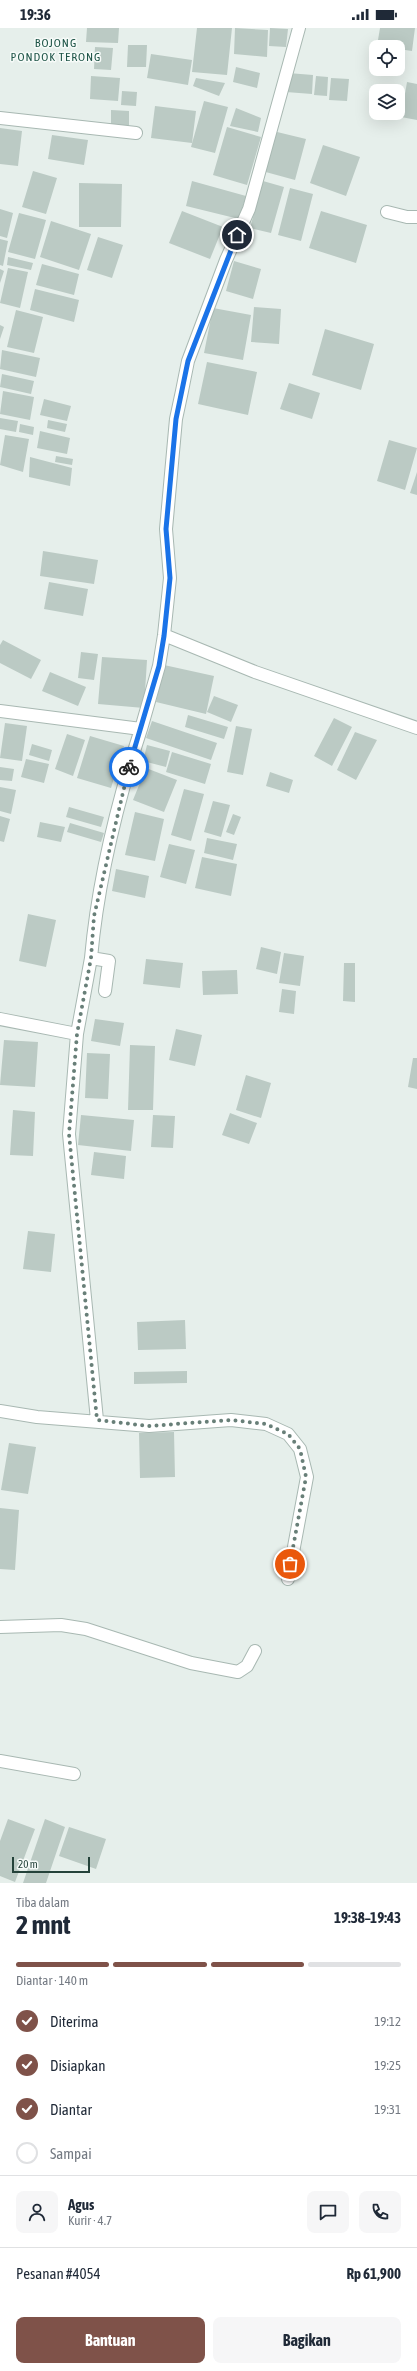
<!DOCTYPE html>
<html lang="id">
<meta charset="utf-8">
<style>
body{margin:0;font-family:"Asap Condensed",sans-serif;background:#f6f6f7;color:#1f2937;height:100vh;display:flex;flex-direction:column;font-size:15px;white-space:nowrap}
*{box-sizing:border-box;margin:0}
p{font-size:13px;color:#747a83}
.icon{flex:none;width:22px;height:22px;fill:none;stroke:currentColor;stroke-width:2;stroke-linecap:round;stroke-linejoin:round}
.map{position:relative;height:1855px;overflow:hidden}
.side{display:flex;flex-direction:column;background:#fff;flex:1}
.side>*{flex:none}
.fabs{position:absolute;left:369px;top:12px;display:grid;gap:8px}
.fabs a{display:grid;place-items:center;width:36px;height:36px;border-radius:8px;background:#fff;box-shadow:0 4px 16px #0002;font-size:20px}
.scale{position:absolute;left:12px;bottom:10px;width:78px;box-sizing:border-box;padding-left:4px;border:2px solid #24423a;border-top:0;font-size:11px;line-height:14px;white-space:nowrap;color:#24423a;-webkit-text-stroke:3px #f7fbf9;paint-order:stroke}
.pin{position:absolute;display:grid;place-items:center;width:34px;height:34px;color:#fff;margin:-17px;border:2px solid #fff;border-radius:50%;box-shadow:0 1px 4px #0007}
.courier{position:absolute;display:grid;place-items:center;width:40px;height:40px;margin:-20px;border:3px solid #1a73e8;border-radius:50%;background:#fff;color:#222;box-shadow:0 1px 5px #0007}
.head em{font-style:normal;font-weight:700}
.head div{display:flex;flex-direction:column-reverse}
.head{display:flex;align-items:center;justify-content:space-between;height:68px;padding:0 16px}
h1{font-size:26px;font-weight:700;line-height:30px}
.bar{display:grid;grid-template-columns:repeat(4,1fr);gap:6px 4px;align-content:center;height:48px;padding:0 16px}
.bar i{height:5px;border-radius:3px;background:#e0e1e3}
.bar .on{background:#7f5249}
.bar p{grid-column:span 4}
.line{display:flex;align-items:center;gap:10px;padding:0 16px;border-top:1px solid #e0e1e3}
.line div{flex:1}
.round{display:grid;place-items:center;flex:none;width:42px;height:42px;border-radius:8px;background:#f6f6f7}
ol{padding:0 16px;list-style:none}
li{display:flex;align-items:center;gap:12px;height:44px}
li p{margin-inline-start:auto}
li .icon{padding:4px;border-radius:50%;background:#7f5249;color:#fff;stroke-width:4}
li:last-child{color:#747a83}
li i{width:22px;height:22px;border:2px solid #e0e1e3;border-radius:50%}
.action{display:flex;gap:8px;margin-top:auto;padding:8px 16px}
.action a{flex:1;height:46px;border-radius:8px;background:#7f5249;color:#fff;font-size:16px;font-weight:700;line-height:46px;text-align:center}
.action a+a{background:#f6f6f7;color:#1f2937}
.status{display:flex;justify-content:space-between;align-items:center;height:28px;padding:0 20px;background:#fff;direction:ltr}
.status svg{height:11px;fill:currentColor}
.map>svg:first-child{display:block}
.building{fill:#bbcac4}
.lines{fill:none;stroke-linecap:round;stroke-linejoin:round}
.minor-casing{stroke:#a8b8b2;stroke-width:14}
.minor{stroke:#fff;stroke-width:12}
.done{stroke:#687f78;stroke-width:4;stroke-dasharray:0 7.2}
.route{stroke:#1a73e8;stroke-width:5}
.labels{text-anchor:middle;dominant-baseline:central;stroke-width:3;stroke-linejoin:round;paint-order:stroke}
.quarter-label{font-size:12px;letter-spacing:1px;fill:#1f5548;stroke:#f7fbf9}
</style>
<div class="status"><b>19:36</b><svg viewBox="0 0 49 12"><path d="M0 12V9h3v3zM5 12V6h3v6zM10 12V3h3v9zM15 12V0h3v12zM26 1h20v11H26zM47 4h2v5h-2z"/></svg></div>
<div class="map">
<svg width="417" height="1855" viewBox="0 0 417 1855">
<rect width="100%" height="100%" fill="#e6efeb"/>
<path class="building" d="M87 0H119L118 15 86 14Z
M197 0H232L227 47 192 44Z
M235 0 268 2 267 29 234 26Z
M270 0 288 1 286 19 269 18Z
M380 0H415L412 23 398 21V19L377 18Z
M128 17H147L146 39H127Z
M95 19 113 20 111 42 94 41Z
M151 26 192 32 188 57 147 50Z
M236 39 260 45 257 60 233 54Z
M288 45 313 47 312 66 286 64Z
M91 48 120 50 118 73 90 71Z
M316 48 328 49 327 68 314 67Z
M196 50 225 55 219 68 193 58Z
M331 50 349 51 347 73 329 72Z
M407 54 417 56V92L401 89Z
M122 63 137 64 136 78 121 77Z
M204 73 228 79 215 125 191 119Z
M155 78 196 83 192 115 151 110Z
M236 80 261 90 258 104 230 98Z
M111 82 129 83V99L111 98Z
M227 99 261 109 247 157 213 147Z
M0 100 22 103 18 138 0 136Z
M273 103 306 111 295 152 262 143Z
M52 107 88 112 84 137 48 131Z
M323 117 360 129 346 168 310 155Z
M33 143 57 150 46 186 22 179Z
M192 153 246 168 239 191 186 178Z
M263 153 284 159 271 205 250 200Z
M79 155 122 156 121 199H79Z
M290 160 313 166 301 213 278 207Z
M0 181 13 185 7 210 0 208Z
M182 183 223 199 210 231 169 215Z
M321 183 367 197 356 235 309 220Z
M19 185 46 192 35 231 8 224Z
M51 193 91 206 79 242 40 229Z
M98 209 123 217 112 250 87 242Z
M0 211 8 213 3 238 0 237Z
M8 229 33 235 31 242 7 237Z
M234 233 261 241 253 271 226 263Z
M42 236 79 246 74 267 36 257Z
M8 240 28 244 20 280 0 275Z
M0 241 4 243 0 255Z
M35 261 79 272 74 294 30 282Z
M254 279 281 281 279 316 251 314Z
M213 280 251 287 243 332 204 325Z
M16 282 43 289 34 325 7 319Z
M0 297 4 299 0 311Z
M325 301 374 316 361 362 312 347Z
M2 322 40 330 36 349 0 341Z
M207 334 257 344 248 387 198 376Z
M2 346 34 353 31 366 0 359Z
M289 355 320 365 312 391 280 381Z
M3 363 34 369 30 392 0 386Z
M44 371 71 378 67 393 40 387Z
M0 390 18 393 16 404 0 401Z
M48 392 67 396 65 404 47 400Z
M20 396 34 399 33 407 19 404Z
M40 403 70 410 67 426 37 420Z
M5 407 29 411 23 444 0 437Z
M389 412 417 420 405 462 377 453Z
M56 428 73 431 72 437 55 434Z
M30 429 72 440 70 458 29 449Z
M417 444V467L410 465Z
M43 523 98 532 94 556 40 548Z
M49 554 88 561 83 588 44 581Z
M3 612 41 632 31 651 0 635V617Z
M81 624 98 626 94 652 78 650Z
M102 629 147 632 144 680 98 676Z
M164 637 214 648 206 686 156 674Z
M50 644 86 659 78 678 42 663Z
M214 668 238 677 231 694 207 684Z
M188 687 228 699 224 711 185 699Z
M334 690 352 699 332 738 314 728Z
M152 693 217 715 211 732 146 710Z
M5 695 27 698 22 733 0 730Z
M236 698 252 701 243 747 227 744Z
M355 704 377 712 356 752 337 742Z
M67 706 85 712 73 748 55 741Z
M90 708 124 718 111 760 77 750Z
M32 716 52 722 49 733 29 727Z
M147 717 170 723 166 739 143 733Z
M172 724 211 736 205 756 166 744Z
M26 731 49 736 44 755 21 749Z
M0 739 14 741 12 753 0 752Z
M146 740 177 752 164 784 133 772Z
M270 744 293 752 289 765 266 758Z
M0 759 16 762 11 786 0 783Z
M184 761 204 766 191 813 171 807Z
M213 773 230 777 221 809 204 804Z
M69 779 104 789 101 799 66 789Z
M135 784 164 791 155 833 125 827Z
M233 786 241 789 234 807 226 804Z
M0 788 10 791 4 814 0 813Z
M40 794 65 799 61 814 37 809Z
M70 795 104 805 101 814 67 804Z
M207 810 237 816 233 832 204 825Z
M169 816 195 822 186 856 160 849Z
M202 829 237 836 231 868 195 860Z
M116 841 149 848 145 870 112 863Z
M28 886 56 892 46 939 19 933Z
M261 919 281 924 277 946 256 941Z
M284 925 304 928 300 958 279 955Z
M146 931 183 935 180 960 143 956Z
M344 935H355V974L343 973Z
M237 942 238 966 203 967 202 943Z
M282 961 296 963 294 986 279 984Z
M95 991 124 995 120 1018 91 1013Z
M176 1001 202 1007 195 1038 169 1032Z
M4 1012 38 1014 35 1059 0 1057Z
M130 1017 155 1018 153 1082H128Z
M87 1025 110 1026 108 1071 85 1070Z
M413 1030H417V1061L408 1059Z
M246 1047 271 1055 261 1090 236 1082Z
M13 1082 35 1084 33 1128 10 1127Z
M230 1085 257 1095 249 1116 222 1107Z
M81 1087 134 1092 131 1123 78 1117Z
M153 1087 175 1088 173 1120 151 1119Z
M94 1124 126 1128 124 1151 91 1147Z
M28 1203 55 1206 51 1244 23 1241Z
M185 1292 186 1321 138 1322 137 1294Z
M187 1343V1355L134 1356V1344Z
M174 1404 175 1449 140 1450 139 1405Z
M9 1415 36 1419 28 1466 1 1462Z
M0 1480 19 1482 15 1542 0 1541Z
M8 1791 35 1801 15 1854 0 1848V1813Z
M45 1791 65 1799 46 1855H23Z
M69 1799 106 1811 96 1841 59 1828Z"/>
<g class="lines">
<g class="minor-casing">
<path id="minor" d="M0 90 136 105
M387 184 407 189H417
M164 607 255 644 417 700
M0 683 141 701 159 638 164 607 170 550 166 501 176 391 182 363 188 333 226 232 249 181 299 0
M105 963 109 933 91 930C98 852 117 775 141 701
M0 991 77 1006 91 930
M77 1006 69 1106 97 1392
M0 1383 37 1389 149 1398 231 1392 266 1396 288 1406 300 1421 307 1449 288 1551
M0 1599 61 1597 86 1601 191 1635 238 1644 247 1638 255 1623
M0 1733 74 1746"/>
</g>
<use href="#minor" class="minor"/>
</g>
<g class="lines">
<path class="done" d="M129 739 94 888 91 930 77 1006 69 1106 97 1392 149 1398 231 1392 266 1396 288 1406 300 1421 306 1449 290 1536"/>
<path class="route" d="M129 739 159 638 164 608 170 550 166 501 176 391 188 333 237 207"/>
</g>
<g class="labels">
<g class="quarter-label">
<text x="56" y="15">BOJONG<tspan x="56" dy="14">PONDOK TERONG</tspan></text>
</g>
</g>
</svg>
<div class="fabs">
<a><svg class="icon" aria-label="locate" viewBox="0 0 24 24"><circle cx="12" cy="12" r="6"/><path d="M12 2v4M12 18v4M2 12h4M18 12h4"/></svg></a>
<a><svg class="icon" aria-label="layers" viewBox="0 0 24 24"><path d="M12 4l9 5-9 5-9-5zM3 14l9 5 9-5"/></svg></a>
</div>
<div class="scale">20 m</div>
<div class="pin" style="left:290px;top:1536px;background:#ea580c"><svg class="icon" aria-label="bag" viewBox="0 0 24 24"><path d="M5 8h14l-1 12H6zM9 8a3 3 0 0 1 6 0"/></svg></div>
<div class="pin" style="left:237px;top:207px;background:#1f2937"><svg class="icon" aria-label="home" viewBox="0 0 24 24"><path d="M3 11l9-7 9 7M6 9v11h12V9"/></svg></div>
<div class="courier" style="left:129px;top:739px"><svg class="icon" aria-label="bike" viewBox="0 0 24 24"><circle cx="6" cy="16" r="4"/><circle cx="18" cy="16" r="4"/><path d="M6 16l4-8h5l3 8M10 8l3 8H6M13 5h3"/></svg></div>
</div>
<section class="side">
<div class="head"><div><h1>2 mnt</h1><p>Tiba dalam</p></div><em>19:38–19:43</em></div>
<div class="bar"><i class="on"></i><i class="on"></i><i class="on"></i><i></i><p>Diantar · 140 m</p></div>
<ol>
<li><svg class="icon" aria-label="check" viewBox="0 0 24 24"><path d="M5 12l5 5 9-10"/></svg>Diterima<p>19:12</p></li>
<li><svg class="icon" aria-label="check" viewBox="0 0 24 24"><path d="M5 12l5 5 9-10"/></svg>Disiapkan<p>19:25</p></li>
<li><svg class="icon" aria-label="check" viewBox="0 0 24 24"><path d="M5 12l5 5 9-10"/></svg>Diantar<p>19:31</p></li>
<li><i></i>Sampai</li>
</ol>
<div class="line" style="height:72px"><a class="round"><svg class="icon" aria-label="person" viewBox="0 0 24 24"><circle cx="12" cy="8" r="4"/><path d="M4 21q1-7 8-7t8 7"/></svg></a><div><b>Agus</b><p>Kurir · 4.7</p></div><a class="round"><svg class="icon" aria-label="chat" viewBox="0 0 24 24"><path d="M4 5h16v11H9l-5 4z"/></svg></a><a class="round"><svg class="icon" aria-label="phone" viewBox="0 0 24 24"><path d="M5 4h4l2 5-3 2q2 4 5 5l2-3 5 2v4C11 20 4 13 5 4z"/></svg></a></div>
<div class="line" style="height:52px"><div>Pesanan #4054</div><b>Rp 61,900</b></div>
<div class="action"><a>Bantuan</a><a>Bagikan</a></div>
</section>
